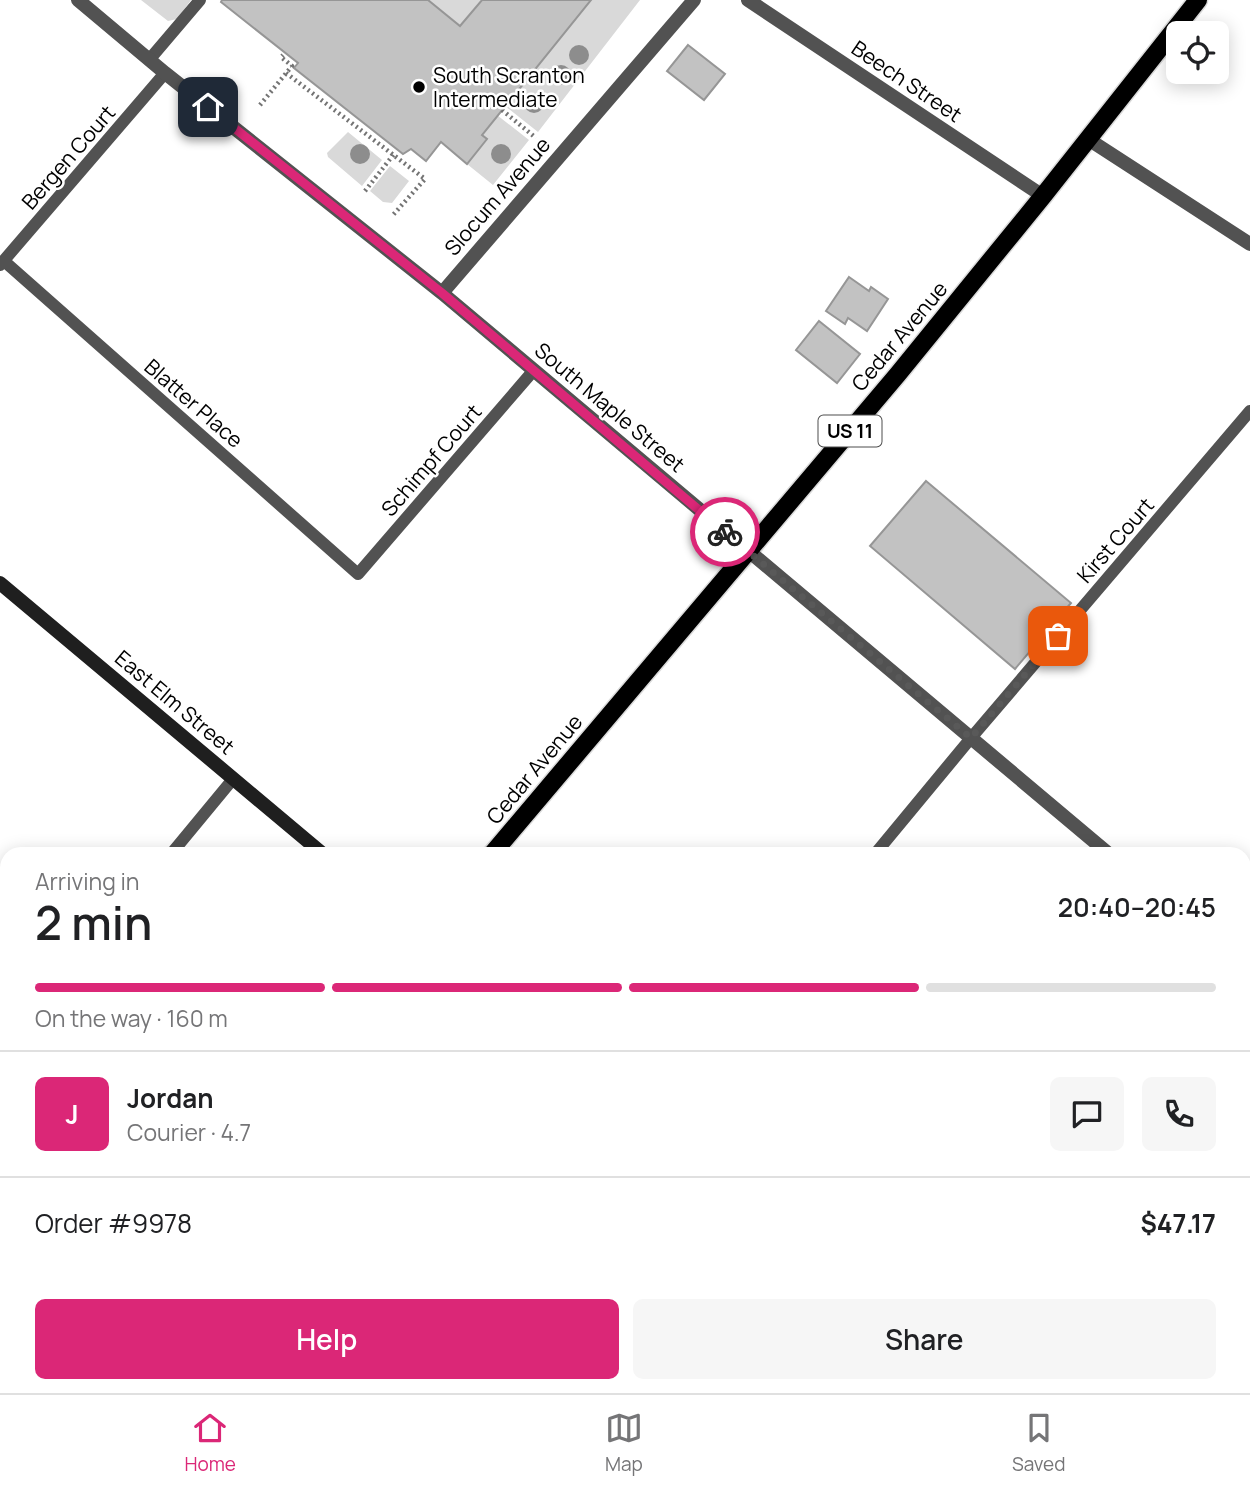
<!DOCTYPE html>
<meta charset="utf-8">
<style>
body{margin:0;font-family:Manrope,sans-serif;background:#f6f6f6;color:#202124;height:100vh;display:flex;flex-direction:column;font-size:26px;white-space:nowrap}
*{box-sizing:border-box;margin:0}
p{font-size:23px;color:#757577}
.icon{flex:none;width:38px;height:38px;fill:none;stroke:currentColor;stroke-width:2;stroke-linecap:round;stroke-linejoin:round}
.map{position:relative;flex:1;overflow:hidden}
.side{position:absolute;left:0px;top:847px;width:1251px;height:546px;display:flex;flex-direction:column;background:#fff;border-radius:21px 21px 0 0;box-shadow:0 4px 18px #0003}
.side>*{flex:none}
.buttons{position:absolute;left:1166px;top:21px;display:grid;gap:14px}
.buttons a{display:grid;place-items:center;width:63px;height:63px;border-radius:10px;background:#fff;box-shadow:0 4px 18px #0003;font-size:35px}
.pin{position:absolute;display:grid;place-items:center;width:60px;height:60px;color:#fff;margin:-30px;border-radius:14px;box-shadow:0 4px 10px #0006}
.courier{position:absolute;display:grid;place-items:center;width:70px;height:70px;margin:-35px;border:5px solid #db2777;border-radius:50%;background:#fff;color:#222;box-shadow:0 2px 9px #0007}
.head em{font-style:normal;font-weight:600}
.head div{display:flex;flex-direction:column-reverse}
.head{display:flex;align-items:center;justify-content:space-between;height:119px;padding:0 35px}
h1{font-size:46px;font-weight:600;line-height:52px}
.bar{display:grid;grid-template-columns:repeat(4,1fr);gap:10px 7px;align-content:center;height:84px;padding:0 35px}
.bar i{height:9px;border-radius:5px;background:#e0e0e0}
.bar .selected{background:#db2777}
.bar p{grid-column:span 4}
.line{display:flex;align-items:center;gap:18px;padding:0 35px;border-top:2px solid #e0e0e0}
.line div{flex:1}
.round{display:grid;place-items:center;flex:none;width:74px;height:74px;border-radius:10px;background:#f6f6f6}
.primary-button{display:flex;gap:14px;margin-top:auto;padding:14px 35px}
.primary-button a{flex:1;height:80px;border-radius:10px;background:#db2777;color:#fff;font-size:28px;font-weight:600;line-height:80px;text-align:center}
.primary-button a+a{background:#f6f6f6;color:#202124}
.tab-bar{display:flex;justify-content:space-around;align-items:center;height:98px;border-top:2px solid #e0e0e0;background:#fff;font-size:19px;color:#757577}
.tab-bar a{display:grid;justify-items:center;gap:4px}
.tab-bar .selected{color:#db2777}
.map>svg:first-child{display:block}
.green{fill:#d9d9d9}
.building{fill:#c2c2c2;stroke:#969696;stroke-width:2}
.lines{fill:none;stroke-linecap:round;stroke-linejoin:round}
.primary-casing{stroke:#dbdbdb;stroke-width:21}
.path{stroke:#747474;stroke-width:4.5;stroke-dasharray:2 3.5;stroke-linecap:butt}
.lane{stroke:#525252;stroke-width:12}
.street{stroke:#525252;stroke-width:14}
.secondary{stroke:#1f1f1f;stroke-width:14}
.primary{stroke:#000;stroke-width:18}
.tree{fill:#8d8d8d}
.done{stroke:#595959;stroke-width:7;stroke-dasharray:0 12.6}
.route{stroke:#db2777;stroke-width:9}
.poi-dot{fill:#000;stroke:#fff;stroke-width:2.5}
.labels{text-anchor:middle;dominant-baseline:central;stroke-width:5;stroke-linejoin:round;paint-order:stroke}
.shield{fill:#fff;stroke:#4c4c4c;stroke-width:2}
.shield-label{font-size:19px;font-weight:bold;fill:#000}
.poi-label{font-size:21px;fill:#000;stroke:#fff;text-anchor:start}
.street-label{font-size:21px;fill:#000;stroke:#fff}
</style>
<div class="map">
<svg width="1250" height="1393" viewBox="0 0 1250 1393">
<rect width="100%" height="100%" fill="#fff"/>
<path class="green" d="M141 0H191L177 19 168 21Z
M428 0H481L460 26Z
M591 0H640L538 132 505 106Z
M497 115 529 140 493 185 467 164 487 139 482 135Z
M348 132 382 160 362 186 328 157 327 153Z
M390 166 409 181 392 203 383 202 370 191Z
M400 1386H771L765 1393H383Z"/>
<path class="building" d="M222 0H428L460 26 482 0H591L482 135 487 139 467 164 441 142 426 161 411 149 403 154 294 68 298 63 221 2Z
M688 45 725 74 704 100 667 71Z
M849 277 869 291 871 287 888 299 867 331 848 318 845 324 826 311Z
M819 321 860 354 837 383 796 350Z
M926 481 1071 603 1015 669 870 546Z"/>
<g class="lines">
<g class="primary-casing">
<path id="primary" d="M492 854 898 374 1043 196 1198 0
M1244 882 1250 875
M14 1393 24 1386
M819 1393 825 1386"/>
</g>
<path class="path" d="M286 73 425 179 393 215
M260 105 292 66 281 57 283 55
M502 110 536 138
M365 191 394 154"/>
<path class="lane" d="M149 60 200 0
M4 261 358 574 534 370
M0 265 165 73
M171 854 233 779
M875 854 971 738 1250 411
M0 919 7 925
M0 1063 7 1055
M1244 1325 1250 1318
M241 1393 247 1386
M1190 1393 1196 1386"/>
<path class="street" d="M78 0 165 73 442 293 1109 854
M748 0 1043 196
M1088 139 1250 244
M442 293 694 0
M1244 968 1250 973
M0 1229 7 1235
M159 1386 167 1393
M957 1386 965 1393"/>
<path class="secondary" d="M0 583 323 854"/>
<use href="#primary" class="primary"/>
</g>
<g class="tree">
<circle cx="579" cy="55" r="10"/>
<circle cx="561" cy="75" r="10"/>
<circle cx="534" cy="103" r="10"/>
<circle cx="360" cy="154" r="10"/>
<circle cx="501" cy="154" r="10"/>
</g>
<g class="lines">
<path class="done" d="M725 532 971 738 1058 636"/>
<path class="route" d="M208 107 442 293 725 532"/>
</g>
<circle class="poi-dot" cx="419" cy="87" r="7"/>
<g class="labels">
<rect class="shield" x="818.5" y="415.5" width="63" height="31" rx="5"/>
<g class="shield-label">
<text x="850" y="431">US 11</text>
</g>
<g class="poi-label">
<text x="433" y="75">South Scranton<tspan x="433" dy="24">Intermediate</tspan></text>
</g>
<g class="street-label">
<text transform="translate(907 81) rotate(34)">Beech Street</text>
<text transform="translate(68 157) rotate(-49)">Bergen Court</text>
<text transform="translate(497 196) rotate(-49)">Slocum Avenue</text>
<text transform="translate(899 336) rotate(-50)">Cedar Avenue</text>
<text transform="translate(194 403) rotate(41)">Blatter Place</text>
<text transform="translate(610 407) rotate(40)">South Maple Street</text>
<text transform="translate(431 460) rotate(-49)">Schimpf Court</text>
<text transform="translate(1115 540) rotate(-49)">Kirst Court</text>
<text transform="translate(175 702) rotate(40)">East Elm Street</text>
<text transform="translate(534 769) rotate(-50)">Cedar Avenue</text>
</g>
</g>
</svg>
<div class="buttons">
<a><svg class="icon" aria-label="locate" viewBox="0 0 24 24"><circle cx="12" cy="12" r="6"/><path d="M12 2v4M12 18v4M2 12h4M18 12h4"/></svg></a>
</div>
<div class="pin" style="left:1058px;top:636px;background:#ea580c"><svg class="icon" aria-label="bag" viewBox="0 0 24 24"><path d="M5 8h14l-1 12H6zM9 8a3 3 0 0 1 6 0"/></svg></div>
<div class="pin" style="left:208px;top:107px;background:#1f2937"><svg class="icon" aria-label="home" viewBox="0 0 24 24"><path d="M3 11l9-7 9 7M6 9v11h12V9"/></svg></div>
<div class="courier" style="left:725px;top:532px"><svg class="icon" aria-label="bike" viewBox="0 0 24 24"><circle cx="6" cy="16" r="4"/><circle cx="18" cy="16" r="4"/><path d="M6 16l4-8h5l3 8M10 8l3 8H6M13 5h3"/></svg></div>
<section class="side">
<div class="head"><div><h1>2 min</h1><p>Arriving in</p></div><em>20:40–20:45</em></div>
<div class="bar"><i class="selected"></i><i class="selected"></i><i class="selected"></i><i></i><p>On the way · 160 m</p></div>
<div class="line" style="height:126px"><b class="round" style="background:#db2777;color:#fff">J</b><div><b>Jordan</b><p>Courier · 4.7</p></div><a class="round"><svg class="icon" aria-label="chat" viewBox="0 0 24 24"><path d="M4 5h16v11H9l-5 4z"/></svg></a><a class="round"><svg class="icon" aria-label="phone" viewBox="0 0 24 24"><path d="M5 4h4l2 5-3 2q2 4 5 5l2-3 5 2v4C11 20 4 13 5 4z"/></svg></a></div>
<div class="line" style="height:91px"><div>Order #9978</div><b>$47.17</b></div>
<div class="primary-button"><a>Help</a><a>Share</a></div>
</section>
</div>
<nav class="tab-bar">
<a class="selected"><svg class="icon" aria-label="home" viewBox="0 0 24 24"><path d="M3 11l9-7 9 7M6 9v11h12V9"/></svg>Home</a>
<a><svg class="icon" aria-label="map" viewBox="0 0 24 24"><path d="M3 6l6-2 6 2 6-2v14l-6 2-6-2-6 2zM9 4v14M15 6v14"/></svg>Map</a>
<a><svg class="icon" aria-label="saved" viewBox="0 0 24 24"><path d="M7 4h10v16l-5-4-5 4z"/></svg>Saved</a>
</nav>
